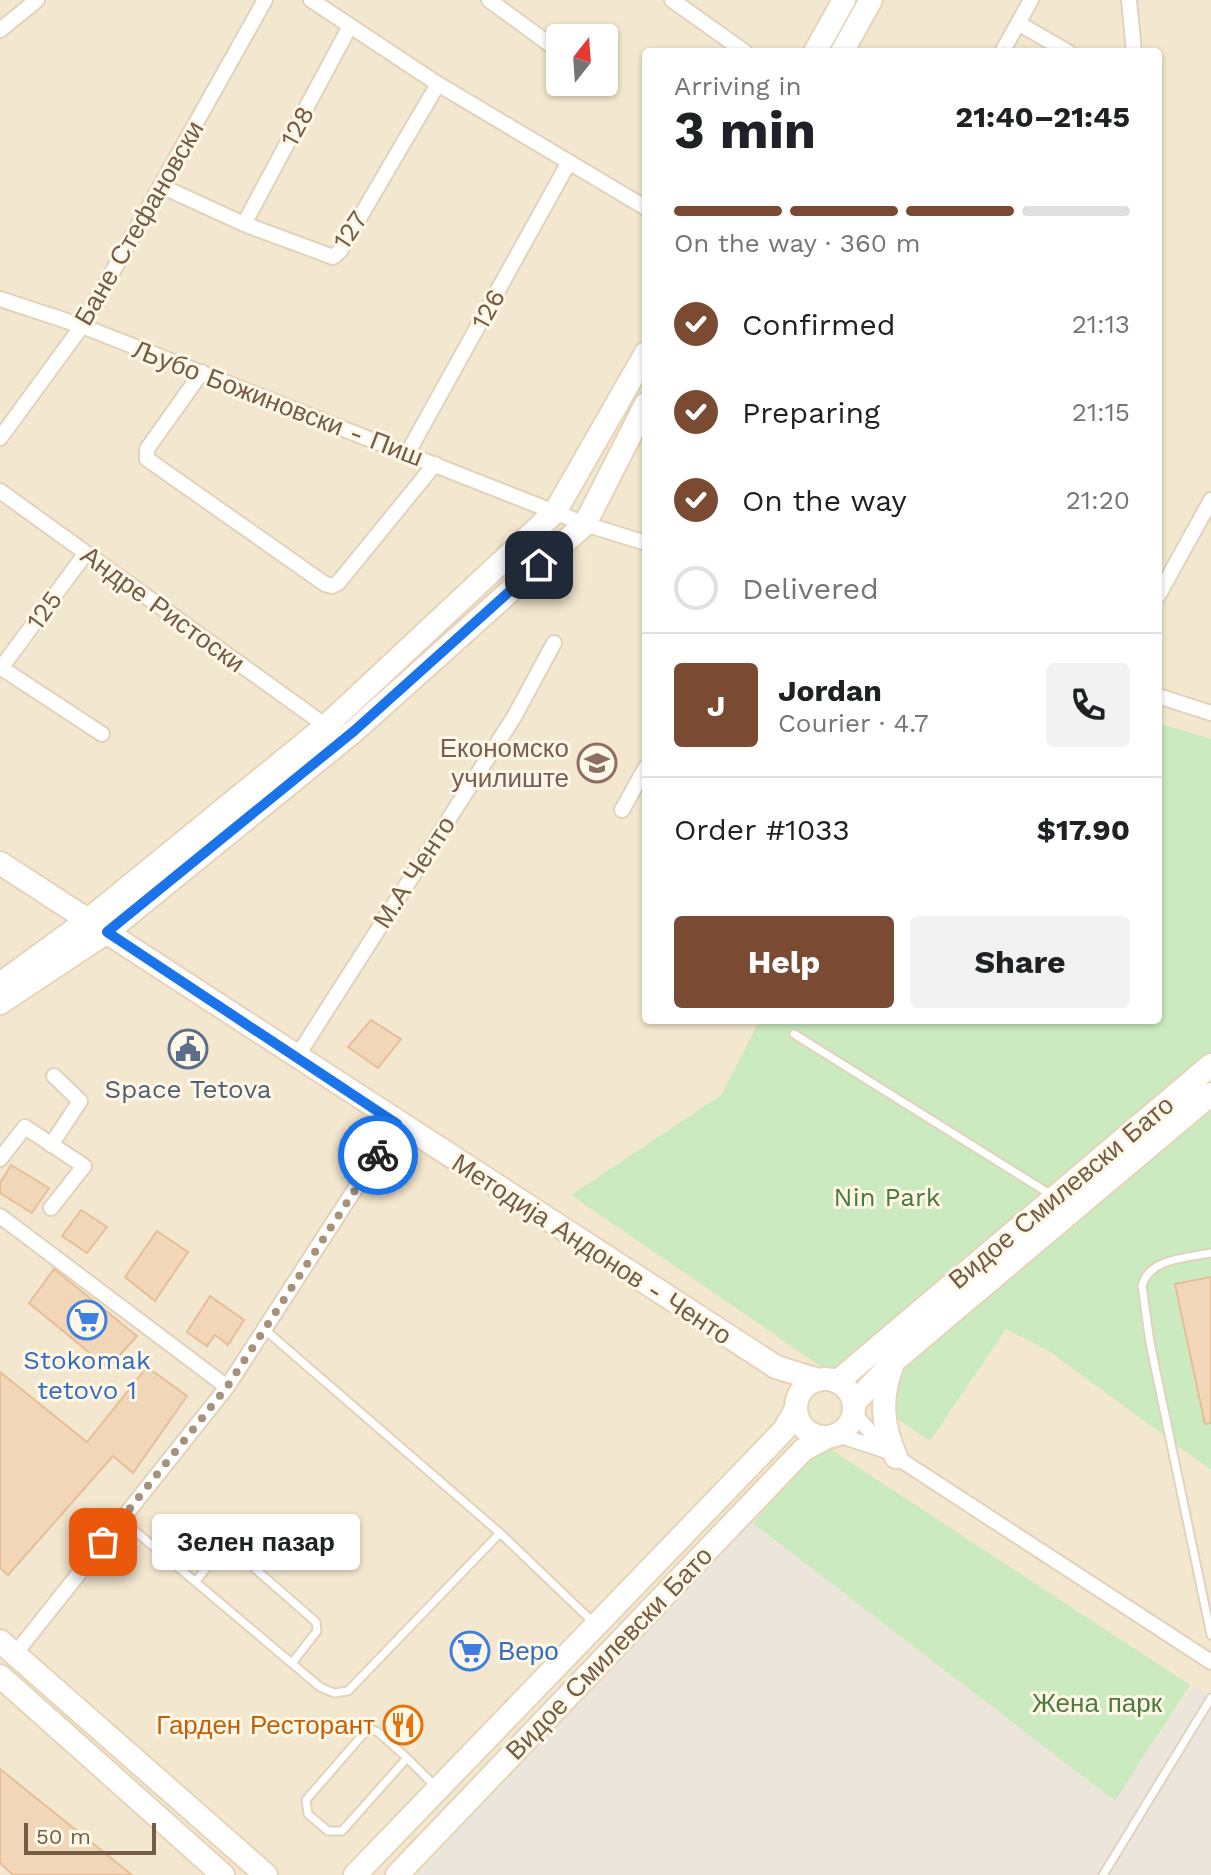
<!DOCTYPE html>
<meta charset="utf-8">
<style>
body{margin:0;font-family:"Work Sans",sans-serif;background:#f2f2f2;color:#202124;height:100vh;display:flex;flex-direction:column;font-size:30px;white-space:nowrap}
*{box-sizing:border-box;margin:0}
p{font-size:26px;color:#757577}
.icon{flex:none;width:44px;height:44px;fill:none;stroke:currentColor;stroke-width:2;stroke-linecap:round;stroke-linejoin:round}
.map{position:relative;flex:1;overflow:hidden}
.side{position:absolute;left:642px;top:48px;width:520px;height:976px;display:flex;flex-direction:column;background:#fff;border-radius:8px;box-shadow:0 2px 6px #0004}
.side>*{flex:none}
.needle{width:52px;rotate:17deg}
.fabs{position:absolute;left:546px;top:24px;display:grid;gap:16px}
.fabs a{display:grid;place-items:center;width:72px;height:72px;border-radius:8px;background:#fff;box-shadow:0 2px 6px #0004;font-size:40px}
.scale{position:absolute;left:24px;bottom:20px;width:132px;box-sizing:border-box;padding-left:8px;border:4px solid #745c47;border-top:0;font-size:22px;line-height:28px;white-space:nowrap;color:#745c47;-webkit-text-stroke:6px #fff8e7;paint-order:stroke}
.pin{position:absolute;display:grid;place-items:center;width:68px;height:68px;color:#fff;margin:-34px;border-radius:16px;box-shadow:0 4px 12px #0006}
.courier{position:absolute;display:grid;place-items:center;width:80px;height:80px;margin:-40px;border:6px solid #1a73e8;border-radius:50%;background:#fff;color:#222;box-shadow:0 2px 10px #0007}
.bubble{position:absolute;height:56px;border-radius:8px;background:#fff;box-shadow:0 2px 6px #0004;font-size:26px;font-weight:700;line-height:56px;text-align:center}
.head em{font-style:normal;font-weight:700}
.head div{display:flex;flex-direction:column-reverse}
.head{display:flex;align-items:center;justify-content:space-between;height:136px;padding:0 32px}
h1{font-size:52px;font-weight:700;line-height:60px}
.bar{display:grid;grid-template-columns:repeat(4,1fr);gap:12px 8px;align-content:center;height:96px;padding:0 32px}
.bar i{height:10px;border-radius:6px;background:#e0e0e0}
.bar .on{background:#7a4a32}
.bar p{grid-column:span 4}
.line{display:flex;align-items:center;gap:20px;padding:0 32px;border-top:2px solid #e0e0e0}
.line div{flex:1}
.round{display:grid;place-items:center;flex:none;width:84px;height:84px;border-radius:8px;background:#f2f2f2}
ol{padding:0 32px;list-style:none}
li{display:flex;align-items:center;gap:24px;height:88px}
li p{margin-inline-start:auto}
li .icon{padding:8px;border-radius:50%;background:#7a4a32;color:#fff;stroke-width:4}
li:last-child{color:#757577}
li i{width:44px;height:44px;border:4px solid #e0e0e0;border-radius:50%}
.primary-button{display:flex;gap:16px;margin-top:auto;padding:16px 32px}
.primary-button a{flex:1;height:92px;border-radius:8px;background:#7a4a32;color:#fff;font-size:32px;font-weight:700;line-height:92px;text-align:center}
.primary-button a+a{background:#f2f2f2;color:#202124}
.map>svg:first-child{display:block}
.residential{fill:#f4e7cf;fill-rule:evenodd}
.industrial{fill:#ebe5dc}
.green{fill:#cbeabf}
.building{fill:#f2d6b8;stroke:#e5be98;stroke-width:2}
.lines{fill:none;stroke-linecap:round;stroke-linejoin:round}
.lane-casing{stroke:#e1d2bc;stroke-width:11}
.street-casing{stroke:#e1d2bc;stroke-width:18}
.secondary-casing{stroke:#e6d4ba;stroke-width:26}
.lane{stroke:#fff;stroke-width:7}
.street{stroke:#fff;stroke-width:14}
.secondary{stroke:#fff;stroke-width:22}
.done{stroke:#a4927d;stroke-width:8;stroke-dasharray:0 14.4}
.route{stroke:#1a73e8;stroke-width:10}
.labels{text-anchor:middle;dominant-baseline:central;stroke-width:6;stroke-linejoin:round;paint-order:stroke}
.street-label{font-size:26px;fill:#745c47;stroke:#fff8e7}
.education-label{font-size:26px;fill:#785e54;stroke:#fff8e7;text-anchor:end}
.service-label{font-size:26px;fill:#4e5e75;stroke:#fff8e7}
.park-label{font-size:26px;fill:#4a7a3f;stroke:#fff8e7}
.shop-label{font-size:26px;fill:#366cbe;stroke:#fff8e7}
.food-label{font-size:26px;fill:#c56008;stroke:#fff8e7;text-anchor:end}
</style>
<div class="map">
<svg width="1211" height="1875" viewBox="0 0 1211 1875">
<rect width="100%" height="100%" fill="#fcf5e1"/>
<path class="residential" d="M0 0H1211V1875H0ZM560 38H604V82H560ZM646 52H1158V1020H646Z"/>
<path class="industrial" d="M750 1521 1114 1801 1194 1685 1211 1696V1875H417Z"/>
<path class="green" d="M1158 723 1211 739V1470L1049 1351 1006 1329 930 1441 571 1195 721 1095 760 1020H1158Z
M821 1443 1190 1685 1115 1801 753 1523Z"/>
<path class="building" d="M371 1020 401 1039 378 1068 348 1047Z
M11 1165 49 1188 32 1213 0 1193V1183Z
M81 1210 107 1227 87 1253 62 1236Z
M157 1231 188 1252 155 1301 125 1277Z
M54 1269 137 1336 108 1368 29 1303Z
M1211 1277V1423L1205 1424 1175 1284Z
M210 1296 244 1320 228 1345 215 1335 207 1346 187 1332Z
M147 1367 187 1396 133 1473 113 1456 8 1575 0 1568V1372L87 1442Z
M0 1769 132 1875H13L0 1863Z"/>
<g class="lines">
<g class="lane-casing">
<path id="lane" d="M794 1034 1053 1196
M1211 1253C1187 1258 1149 1258 1142 1286L1150 1343 1211 1635
M264 1329 500 1533 595 1624
M122 1520 320 1687 334 1693 348 1691 500 1533
M196 1581 220 1551 229 1548 237 1553 316 1622 317 1631 292 1663
M372 1730 378 1732 407 1758 342 1831H328L308 1814 306 1800 365 1732Z
M407 1758 436 1787
M1103 1875 1211 1698"/>
</g>
<g class="street-casing">
<path id="street" d="M311 0 438 84 646 208
M489 0 560 52
M672 0 745 52
M1129 0 1134 52
M1018 23 1068 52
M0 30 37 0
M1002 52 1031 0
M161 186 244 224 333 257 340 251 438 84
M244 224 349 28
M0 299 82 326 585 524 646 543
M202 372 147 449V459L325 584 332 586 338 583 435 464
M0 438 82 326 265 0
M407 454 568 164
M0 491 326 726
M1158 596 1211 500
M0 667 102 734
M1 668 86 553
M1158 696 1211 713
M622 810 646 767
M296 1058 514 717 554 643
M51 1145 80 1101 54 1076
M0 1159 25 1127 84 1166 51 1208
M0 1216 227 1387
M854 1413 881 1445
M838 1435 887 1451 1211 1662
M15 1654 227 1387 397 1124"/>
</g>
<g class="secondary-casing">
<path id="secondary" d="M815 52 844 0
M842 52 871 0
M0 863 776 1367 818 1380
M0 984 88 920 326 726 555 512 646 353
M0 1003 107 932 354 731 585 524 646 404
M892 1366C880 1399 882 1425 896 1457
M796 1408a29 29 0 1 1 58 0a29 29 0 1 1-58 0Z
M837 1382 1211 1065
M854 1403 894 1361 1211 1094
M0 1641 266 1875
M0 1676 223 1875
M355 1875 763 1452 784 1430 796 1409
M397 1875 783 1471 803 1450 825 1438"/>
</g>
<use href="#lane" class="lane"/>
<use href="#street" class="street"/>
<use href="#secondary" class="secondary"/>
</g>
<g class="lines">
<path class="done" d="M103 1542 227 1387 378 1155"/>
<path class="route" d="M378 1155 397 1124 107 932 354 731 539 565"/>
</g>
<defs>
<g id="university-ring" transform="scale(2)"><circle r="9.5" fill="#fff8e7" stroke="#8d6e63" stroke-width="1.5"/><path d="M0-5L7-2L0 1L-7-2ZM-4 1L0 2.5L4 1V4Q0 6-4 4Z" fill="#8d6e63"/></g>
<g id="civic-ring" transform="scale(2)"><circle r="9.5" fill="#fff8e7" stroke="#5c6f8a" stroke-width="1.5"/><path d="M-.6-6.5H3V-4.5H.6V-3L4-1V1h2V6H-6V1h2V-1L-.6-3ZM-1.2 2.5V6h2.4V2.5Z" fill="#5c6f8a"/></g>
<g id="supermarket-ring" transform="scale(2)"><circle r="9.5" fill="#fff8e7" stroke="#3f7fe0" stroke-width="1.5"/><path d="M-6-5.5h2.5l.6 2H6L4.5 2H-2.5L-4.4-4H-6ZM-1.5 3.2a1.3 1.3 0 1 0 .1 0ZM3 3.2a1.3 1.3 0 1 0 .1 0Z" fill="#3f7fe0"/></g>
<g id="restaurant-ring" transform="scale(2)"><circle r="9.5" fill="#fff8e7" stroke="#e8710a" stroke-width="1.5"/><path d="M-5-6h1v4h1v-4h1v4h1v-4h1v5L-1.5 .5V6h-2V.5L-5-1ZM5-6V6H3V1.5H1.5Q1.5-4 5-6Z" fill="#e8710a"/></g>
</defs>
<g fill-rule="evenodd">
<use href="#university-ring" x="597" y="763"/>
<use href="#civic-ring" x="188" y="1049"/>
<use href="#supermarket-ring" x="87" y="1320"/>
<use href="#supermarket-ring" x="470" y="1651"/>
<use href="#restaurant-ring" x="403" y="1725"/>
</g>
<g class="labels">
<g class="street-label">
<text transform="translate(297 126) rotate(-62)">128</text>
<text transform="translate(139 223) rotate(-60)">Бане Стефановски</text>
<text transform="translate(350 230) rotate(-56)">127</text>
<text transform="translate(488 309) rotate(-61)">126</text>
<text transform="translate(278 403) rotate(21)">Љубо Божиновски - Пиш</text>
<text transform="translate(163 609) rotate(36)">Андре Ристоски</text>
<text transform="translate(44 610) rotate(-54)">125</text>
<text transform="translate(414 872) rotate(-57)">М.А Ченто</text>
<text transform="translate(1061 1192) rotate(-40)">Видое Смилевски Бато</text>
<text transform="translate(592 1249) rotate(33)">Методија Андонов - Ченто</text>
<text transform="translate(609 1653) rotate(-46)">Видое Смилевски Бато</text>
</g>
<g class="education-label">
<text x="569" y="748">Економско<tspan x="569" dy="30">училиште</tspan></text>
</g>
<g class="service-label">
<text x="188" y="1089">Space Tetova</text>
</g>
<g class="park-label">
<text x="887" y="1197">Nin Park</text>
<text x="1097" y="1703">Жена парк</text>
</g>
<g class="shop-label">
<text x="87" y="1360">Stokomak<tspan x="87" dy="30">tetovo 1</tspan></text>
<text x="498" y="1651" text-anchor="start">Веро</text>
</g>
<g class="food-label">
<text x="375" y="1725">Гарден Ресторант</text>
</g>
</g>
</svg>
<div class="fabs">
<a><svg class="needle" viewBox="-14 -14 28 28"><path d="M0-13l5 13h-10z" fill="#e53935"/><path d="M0 13l5-13h-10z" fill="#757577"/></svg></a>
</div>
<div class="scale">50 m</div>
<div class="pin" style="left:103px;top:1542px;background:#ea580c"><svg class="icon" aria-label="bag" viewBox="0 0 24 24"><path d="M5 8h14l-1 12H6zM9 8a3 3 0 0 1 6 0"/></svg></div>
<div class="pin" style="left:539px;top:565px;background:#1f2937"><svg class="icon" aria-label="home" viewBox="0 0 24 24"><path d="M3 11l9-7 9 7M6 9v11h12V9"/></svg></div>
<div class="courier" style="left:378px;top:1155px"><svg class="icon" aria-label="bike" viewBox="0 0 24 24"><circle cx="6" cy="16" r="4"/><circle cx="18" cy="16" r="4"/><path d="M6 16l4-8h5l3 8M10 8l3 8H6M13 5h3"/></svg></div>
<div class="bubble" style="left:152px;top:1514px;width:208px">Зелен пазар</div>
<section class="side">
<div class="head"><div><h1>3 min</h1><p>Arriving in</p></div><em>21:40–21:45</em></div>
<div class="bar"><i class="on"></i><i class="on"></i><i class="on"></i><i></i><p>On the way · 360 m</p></div>
<ol>
<li><svg class="icon" aria-label="check" viewBox="0 0 24 24"><path d="M5 12l5 5 9-10"/></svg>Confirmed<p>21:13</p></li>
<li><svg class="icon" aria-label="check" viewBox="0 0 24 24"><path d="M5 12l5 5 9-10"/></svg>Preparing<p>21:15</p></li>
<li><svg class="icon" aria-label="check" viewBox="0 0 24 24"><path d="M5 12l5 5 9-10"/></svg>On the way<p>21:20</p></li>
<li><i></i>Delivered</li>
</ol>
<div class="line" style="height:144px"><b class="round" style="background:#7a4a32;color:#fff">J</b><div><b>Jordan</b><p>Courier · 4.7</p></div><a class="round"><svg class="icon" aria-label="phone" viewBox="0 0 24 24"><path d="M5 4h4l2 5-3 2q2 4 5 5l2-3 5 2v4C11 20 4 13 5 4z"/></svg></a></div>
<div class="line" style="height:104px"><div>Order #1033</div><b>$17.90</b></div>
<div class="primary-button"><a>Help</a><a>Share</a></div>
</section>
</div>
